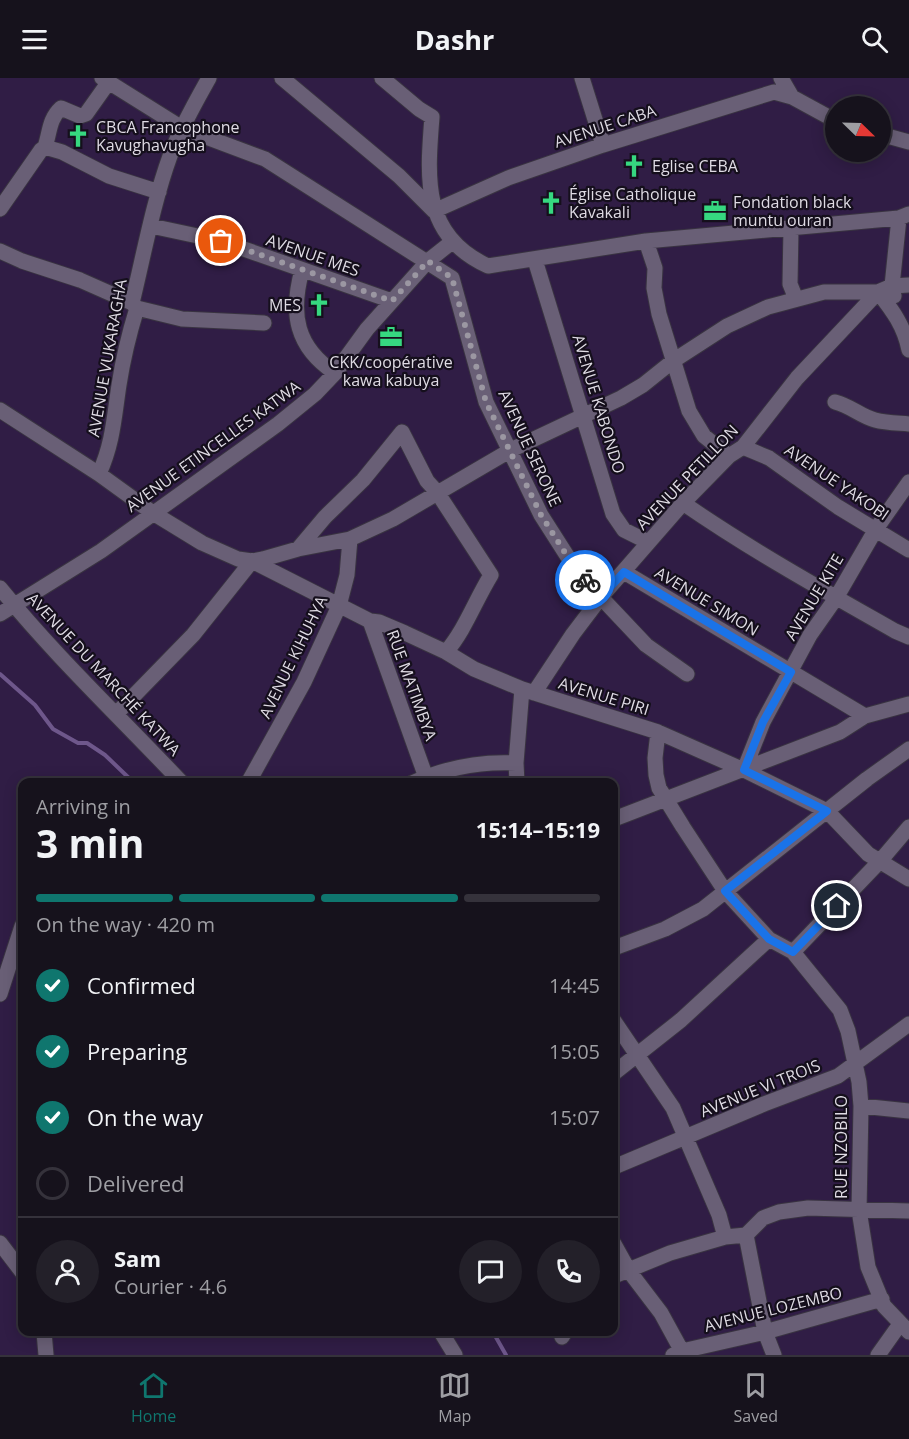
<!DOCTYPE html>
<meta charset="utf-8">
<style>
body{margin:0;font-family:"Open Sans",sans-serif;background:#232029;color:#f1f3f6;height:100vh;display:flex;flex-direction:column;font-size:22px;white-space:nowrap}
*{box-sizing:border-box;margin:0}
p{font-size:20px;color:#9e9ea3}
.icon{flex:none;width:33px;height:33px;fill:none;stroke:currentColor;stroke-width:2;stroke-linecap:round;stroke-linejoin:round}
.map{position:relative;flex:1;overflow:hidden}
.side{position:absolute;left:18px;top:700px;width:600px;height:558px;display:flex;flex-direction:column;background:#16121c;border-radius:12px;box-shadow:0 3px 15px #0003,0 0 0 2px #35323b}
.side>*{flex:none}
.needle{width:39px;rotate:113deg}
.controls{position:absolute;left:825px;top:18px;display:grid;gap:12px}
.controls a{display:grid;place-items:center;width:66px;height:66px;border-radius:50%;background:#16121c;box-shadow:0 3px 15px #0003,0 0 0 2px #35323b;font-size:30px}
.pin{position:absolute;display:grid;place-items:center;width:51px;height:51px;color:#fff;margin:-26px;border:3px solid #fff;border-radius:50%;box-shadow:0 2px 6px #0007}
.courier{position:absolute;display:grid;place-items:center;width:60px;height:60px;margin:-30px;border:4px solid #1a73e8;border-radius:50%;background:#fff;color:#222;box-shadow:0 2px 8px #0007}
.overview em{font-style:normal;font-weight:700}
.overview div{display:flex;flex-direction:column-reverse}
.overview{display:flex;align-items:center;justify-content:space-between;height:102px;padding:0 18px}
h1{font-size:39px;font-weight:700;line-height:45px}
.bar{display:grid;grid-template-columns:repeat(4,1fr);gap:9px 6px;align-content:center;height:72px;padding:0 18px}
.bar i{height:8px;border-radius:4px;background:#35323b}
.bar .on{background:#0f766e}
.bar p{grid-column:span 4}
.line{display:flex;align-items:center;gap:15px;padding:0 18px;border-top:2px solid #35323b}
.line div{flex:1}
.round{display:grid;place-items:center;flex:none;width:63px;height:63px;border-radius:32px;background:#232029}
ol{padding:0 18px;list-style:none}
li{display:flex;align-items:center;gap:18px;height:66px}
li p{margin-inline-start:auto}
li .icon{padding:6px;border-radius:50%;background:#0f766e;color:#fff;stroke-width:4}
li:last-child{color:#9e9ea3}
li i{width:33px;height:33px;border:3px solid #35323b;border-radius:50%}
header{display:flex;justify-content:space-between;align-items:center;height:78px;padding:0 18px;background:#16121c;font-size:27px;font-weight:700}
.tab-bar{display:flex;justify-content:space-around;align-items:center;height:84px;border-top:2px solid #35323b;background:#16121c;font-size:16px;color:#9e9ea3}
.tab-bar a{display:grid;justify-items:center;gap:3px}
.tab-bar .on{color:#0f766e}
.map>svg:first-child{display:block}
.green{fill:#301d45;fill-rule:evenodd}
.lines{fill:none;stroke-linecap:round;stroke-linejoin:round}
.stream{stroke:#6e578b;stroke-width:4}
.minor-casing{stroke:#393341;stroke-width:17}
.minor{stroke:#695f76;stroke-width:15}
.done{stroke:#9b97a2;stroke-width:6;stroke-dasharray:0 10.8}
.route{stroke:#1a73e8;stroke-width:8}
.labels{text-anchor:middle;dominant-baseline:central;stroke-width:4.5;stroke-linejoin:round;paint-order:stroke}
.street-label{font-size:16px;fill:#dfdbe4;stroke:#150f1c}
.poi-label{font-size:16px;fill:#dfdbe4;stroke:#150f1c;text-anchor:start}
</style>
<header><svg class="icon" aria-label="menu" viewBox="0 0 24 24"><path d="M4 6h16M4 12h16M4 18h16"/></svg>Dashr<svg class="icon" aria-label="search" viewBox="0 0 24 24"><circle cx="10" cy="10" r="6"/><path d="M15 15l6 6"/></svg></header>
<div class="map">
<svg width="909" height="1277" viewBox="0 0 909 1277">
<rect width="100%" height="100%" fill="#1e1826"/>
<path class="green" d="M0 0H909V1277H0ZM836 28H880V74H836ZM22 705H614V1254H22Z"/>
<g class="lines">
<path class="stream" d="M0 596 35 627 53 651 78 665H87L105 677 130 701 131 705
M493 1254 506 1277"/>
<g class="minor-casing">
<path id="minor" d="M102 0 182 50 265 81 452 200 486 324 541 437 578 495 646 567 687 596
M282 0 399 98 434 133
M382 0 419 31 432 39C427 101 422 158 488 188L646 163 899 140 909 136
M582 0 603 67
M781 0 792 19 836 43
M880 56 909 64
M45 69 62 74 109 98 159 114
M0 131 41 72 45 69C50 54 49 41 61 30L80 38 86 36 108 5
M434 133 508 100 603 67 774 14 792 19
M151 148 221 163 392 223
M791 150 790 206 796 221
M646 163 655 190 654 210 659 236 689 333 704 358 729 378
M0 173 22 183 80 202 132 225
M535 182 613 436 624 452 648 464
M302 192C290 236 296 269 335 295
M894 218 892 208 899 140
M137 230 182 241 264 245
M835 324C851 328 860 338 875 342 886 345 898 345 909 346
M0 332 99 396 153 435 202 465 238 481 252 483 263 481 298 471 350 461 393 441 511 372 621 320 643 307 673 283 727 248 768 229 824 214H878C893 233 904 248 909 272
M743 369 769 380 838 429 909 472
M99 396C113 365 114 340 119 307 123 281 129 256 137 230L132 225C144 176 153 125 170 78 180 51 195 25 209 0
M683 425C751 472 823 512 895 553L909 559
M298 471 325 439 363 402 402 354 427 403 437 414 491 497C475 523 465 552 446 574
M624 494 865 638
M0 510C56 579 121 640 182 705
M0 536 101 473 278 346 315 316 335 295 367 251 428 183 452 164
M370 543 379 544 405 555 446 574 474 591 522 611 658 654 744 692 827 733 868 776 909 801
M534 615 573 556 601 519 683 425 729 378 743 369 797 300 878 214 892 208 909 207
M117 635 193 557 252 483 370 543 428 705
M658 654 655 680 656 697 659 710 683 749 725 813 769 861 793 874 840 932 848 953 859 1004 861 1028 859 1132 868 1189 884 1228 909 1254
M744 692 763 644 810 557 836 520 876 451 909 404
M248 705 304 604 339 528 347 497 350 461
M412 705C445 690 479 683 516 685
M517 705 516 685 522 611
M614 741 840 654 865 638 909 626
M614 870 665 851 703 831 867 701 909 671
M793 874 881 782 909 749
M0 916 22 848
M614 943 673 1030 719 1137 725 1159
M614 995 681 942 769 861
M861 1028 909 1033
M614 1089 764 1026 838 998 909 946
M746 1157 765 1254 774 1277
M0 1165 22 1194
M614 1166 629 1193 661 1235 684 1277
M614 1198 670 1175 725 1159 746 1157 763 1140 779 1134 808 1130 909 1133
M44 1254 46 1277
M441 1254 455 1277
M562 1259 565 1254
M673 1277 682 1273 765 1254 882 1221
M878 1277 900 1246"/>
</g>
<use href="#minor" class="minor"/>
</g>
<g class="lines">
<path class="done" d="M221 163 392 223 428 183 452 200 486 324 541 437 578 495 585 502"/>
<path class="route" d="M585 502 601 519 624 494 791 594 763 644 744 692 827 733 725 813 769 861 793 874 837 828"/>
</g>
<defs>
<g id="church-bare" transform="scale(1.8)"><path d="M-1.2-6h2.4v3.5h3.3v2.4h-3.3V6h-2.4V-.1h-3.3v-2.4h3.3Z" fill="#36d880" stroke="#150f1c" stroke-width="2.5" paint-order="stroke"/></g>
<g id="office-bare" transform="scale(1.8)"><path d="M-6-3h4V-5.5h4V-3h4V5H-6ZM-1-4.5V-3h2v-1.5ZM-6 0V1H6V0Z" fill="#36d880" stroke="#150f1c" stroke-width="2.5" paint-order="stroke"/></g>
</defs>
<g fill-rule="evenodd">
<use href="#church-bare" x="78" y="58"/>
<use href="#church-bare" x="634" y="88"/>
<use href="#church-bare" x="551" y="125"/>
<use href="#office-bare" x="715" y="133"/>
<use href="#church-bare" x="319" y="227"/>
<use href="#office-bare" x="391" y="259"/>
</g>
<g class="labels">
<g class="street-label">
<text transform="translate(605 48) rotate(-18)">AVENUE CABA</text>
<text transform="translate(313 177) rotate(19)">AVENUE MES</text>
<text transform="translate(107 280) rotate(-80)">AVENUE VUKARAGHA</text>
<text transform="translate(599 326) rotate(73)">AVENUE KABONDO</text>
<text transform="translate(213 368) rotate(-36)">AVENUE ETINCELLES KATWA</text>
<text transform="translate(530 370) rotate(65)">AVENUE SERONE</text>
<text transform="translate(687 399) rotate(-46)">AVENUE PETILLON</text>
<text transform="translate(837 404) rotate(34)">AVENUE YAKOBI</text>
<text transform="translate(814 519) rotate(-59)">AVENUE KITE</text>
<text transform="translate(707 523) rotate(31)">AVENUE SIMON</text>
<text transform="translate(293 579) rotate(-64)">AVENUE KIHUHYA</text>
<text transform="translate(104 596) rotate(47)">AVENUE DU MARCHÉ KATWA</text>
<text transform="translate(412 607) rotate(70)">RUE MATIMBYA</text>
<text transform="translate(604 618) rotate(17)">AVENUE PIRI</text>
<text transform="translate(760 1010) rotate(-22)">AVENUE VI TROIS</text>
<text transform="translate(841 1069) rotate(-90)">RUE NZOBILO</text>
<text transform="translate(773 1231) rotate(-14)">AVENUE LOZEMBO</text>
</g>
<g class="poi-label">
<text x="96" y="49">CBCA Francophone<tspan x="96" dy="18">Kavughavugha</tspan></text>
<text x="652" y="88">Eglise CEBA</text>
<text x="569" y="116">Église Catholique<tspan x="569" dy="18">Kavakali</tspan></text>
<text x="733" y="124">Fondation black<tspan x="733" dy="18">muntu ouran</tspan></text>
<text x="301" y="227" text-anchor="end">MES</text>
<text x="391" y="284" text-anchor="middle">CKK/coopérative<tspan x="391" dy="18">kawa kabuya</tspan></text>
</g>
</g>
</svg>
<div class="controls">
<a><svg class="needle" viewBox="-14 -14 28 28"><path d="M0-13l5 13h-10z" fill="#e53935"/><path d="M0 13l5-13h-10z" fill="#9e9ea3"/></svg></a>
</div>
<div class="pin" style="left:221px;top:163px;background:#ea580c"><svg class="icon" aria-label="bag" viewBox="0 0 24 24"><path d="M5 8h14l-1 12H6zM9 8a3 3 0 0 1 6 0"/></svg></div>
<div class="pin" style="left:837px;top:828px;background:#1f2937"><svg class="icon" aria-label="home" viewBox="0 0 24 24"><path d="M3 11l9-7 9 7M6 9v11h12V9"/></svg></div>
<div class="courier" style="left:585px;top:502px"><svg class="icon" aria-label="bike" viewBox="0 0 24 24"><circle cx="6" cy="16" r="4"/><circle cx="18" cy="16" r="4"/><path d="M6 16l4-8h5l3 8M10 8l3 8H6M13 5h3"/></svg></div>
<section class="side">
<div class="overview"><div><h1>3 min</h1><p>Arriving in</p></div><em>15:14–15:19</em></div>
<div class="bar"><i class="on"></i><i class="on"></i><i class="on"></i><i></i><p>On the way · 420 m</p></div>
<ol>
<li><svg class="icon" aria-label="check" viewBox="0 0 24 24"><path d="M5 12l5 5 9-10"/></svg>Confirmed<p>14:45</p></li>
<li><svg class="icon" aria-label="check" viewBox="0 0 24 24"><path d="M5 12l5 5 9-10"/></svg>Preparing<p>15:05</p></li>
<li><svg class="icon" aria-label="check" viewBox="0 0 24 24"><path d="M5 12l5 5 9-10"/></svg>On the way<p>15:07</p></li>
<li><i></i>Delivered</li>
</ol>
<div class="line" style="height:108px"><a class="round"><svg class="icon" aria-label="person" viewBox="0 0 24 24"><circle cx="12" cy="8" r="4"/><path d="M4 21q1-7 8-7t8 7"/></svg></a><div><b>Sam</b><p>Courier · 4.6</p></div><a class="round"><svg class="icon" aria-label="chat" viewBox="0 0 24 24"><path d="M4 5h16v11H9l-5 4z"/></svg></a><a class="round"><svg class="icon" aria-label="phone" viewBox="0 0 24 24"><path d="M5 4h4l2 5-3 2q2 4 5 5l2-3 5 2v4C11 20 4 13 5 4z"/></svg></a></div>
</section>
</div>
<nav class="tab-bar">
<a class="on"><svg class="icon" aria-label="home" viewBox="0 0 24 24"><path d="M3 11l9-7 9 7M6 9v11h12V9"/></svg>Home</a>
<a><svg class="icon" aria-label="map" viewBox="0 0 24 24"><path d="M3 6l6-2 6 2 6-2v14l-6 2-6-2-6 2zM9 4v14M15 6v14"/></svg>Map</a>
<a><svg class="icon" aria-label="saved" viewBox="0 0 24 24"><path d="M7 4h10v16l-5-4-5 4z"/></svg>Saved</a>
</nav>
